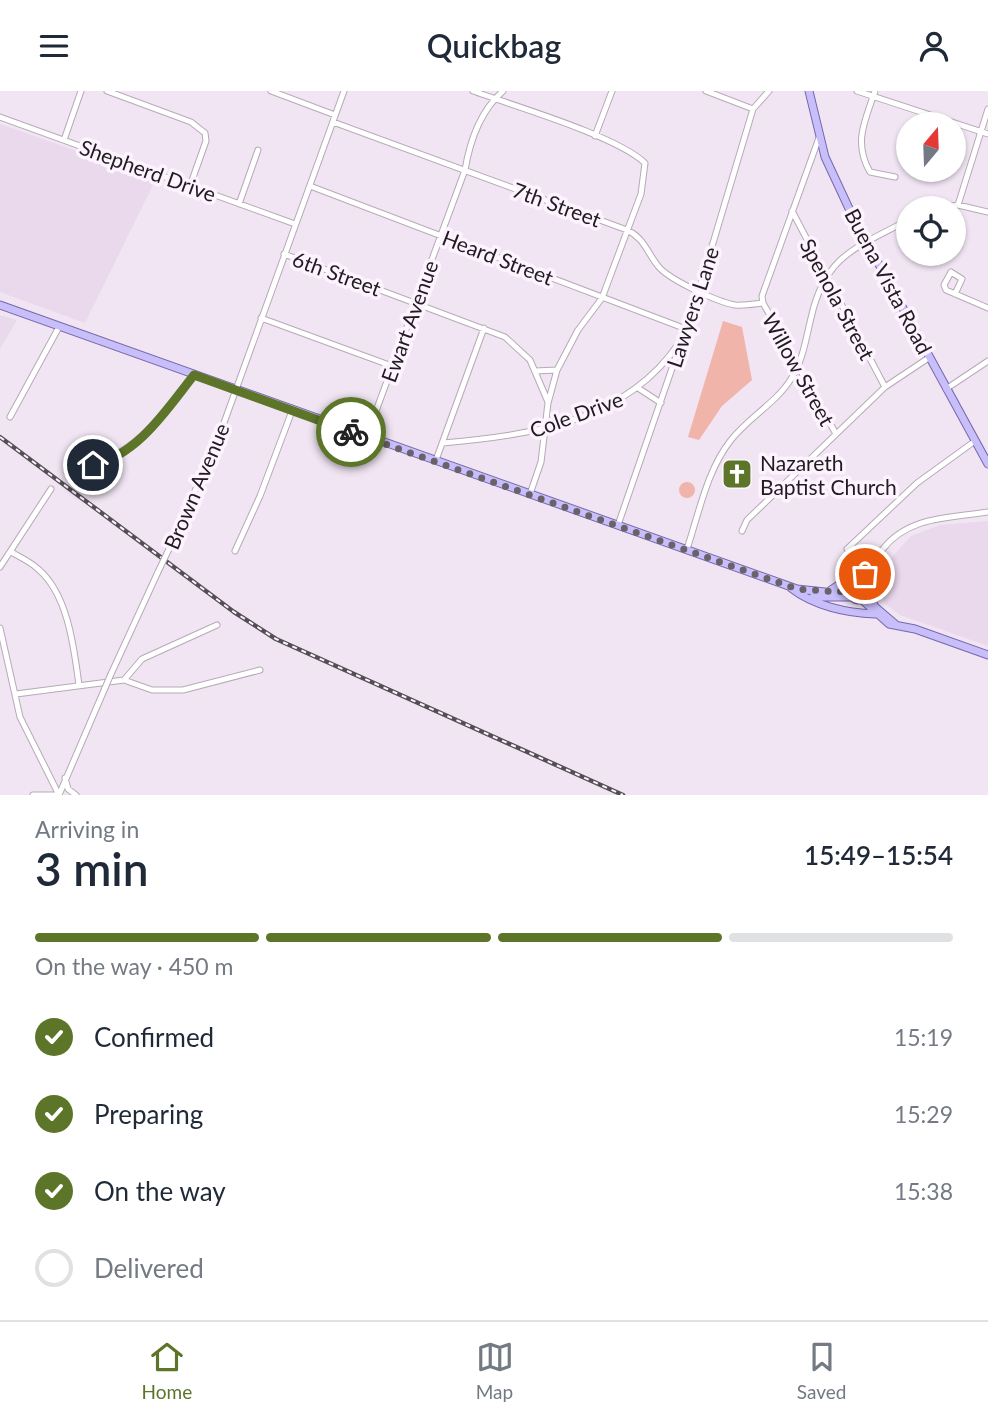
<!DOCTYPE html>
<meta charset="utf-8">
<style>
body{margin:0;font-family:Lato,sans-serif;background:#f2f2f3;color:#1f2937;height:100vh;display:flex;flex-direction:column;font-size:26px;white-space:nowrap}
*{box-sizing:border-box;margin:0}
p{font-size:23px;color:#747a83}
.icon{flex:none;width:38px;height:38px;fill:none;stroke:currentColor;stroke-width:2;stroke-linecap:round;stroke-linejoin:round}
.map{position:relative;height:704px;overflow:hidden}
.details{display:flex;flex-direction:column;background:#fff;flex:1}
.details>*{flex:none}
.needle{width:46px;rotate:19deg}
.controls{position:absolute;left:896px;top:21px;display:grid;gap:14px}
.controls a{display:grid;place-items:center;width:70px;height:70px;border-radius:50%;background:#fff;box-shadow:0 2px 5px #0004;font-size:35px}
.pin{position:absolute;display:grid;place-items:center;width:60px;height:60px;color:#fff;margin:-30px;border:4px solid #fff;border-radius:50%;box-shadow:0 2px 7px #0007}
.courier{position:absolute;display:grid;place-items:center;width:70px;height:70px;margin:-35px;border:5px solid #5c7528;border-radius:50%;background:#fff;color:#222;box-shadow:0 2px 9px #0007}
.head em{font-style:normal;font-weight:600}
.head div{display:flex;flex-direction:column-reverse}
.head{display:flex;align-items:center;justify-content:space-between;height:119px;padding:0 35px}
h1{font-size:46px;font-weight:600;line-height:52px}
.bar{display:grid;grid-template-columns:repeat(4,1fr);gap:10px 7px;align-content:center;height:84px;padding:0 35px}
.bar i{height:9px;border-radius:5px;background:#e0e1e3}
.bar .active{background:#5c7528}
.bar p{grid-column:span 4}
ol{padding:0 35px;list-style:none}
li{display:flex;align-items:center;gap:21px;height:77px}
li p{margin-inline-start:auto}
li .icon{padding:7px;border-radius:50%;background:#5c7528;color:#fff;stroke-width:4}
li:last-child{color:#747a83}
li i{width:38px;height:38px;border:4px solid #e0e1e3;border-radius:50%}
header{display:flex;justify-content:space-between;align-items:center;height:91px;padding:0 35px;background:#fff;font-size:32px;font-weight:600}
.tab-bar{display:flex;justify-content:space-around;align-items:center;height:98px;border-top:2px solid #e0e1e3;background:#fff;font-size:19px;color:#747a83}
.tab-bar a{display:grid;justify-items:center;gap:4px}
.tab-bar .active{color:#5c7528}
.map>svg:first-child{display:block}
.built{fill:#ead8ec}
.green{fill:#f1b4ab}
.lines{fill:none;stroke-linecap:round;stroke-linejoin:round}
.minor-casing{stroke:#b6aab7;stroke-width:7}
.major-casing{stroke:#7668ab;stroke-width:9}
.minor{stroke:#fff;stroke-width:5}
.major{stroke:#c8befa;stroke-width:7}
.rail-casing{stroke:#544e55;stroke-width:4.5}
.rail{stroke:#fdf3fe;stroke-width:2;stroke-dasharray:5;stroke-linecap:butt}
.minor-bridge-casing{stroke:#b6aab7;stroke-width:7;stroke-linecap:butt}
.minor-bridge{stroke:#fff;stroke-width:5}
.done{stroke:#69626a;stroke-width:7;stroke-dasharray:0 12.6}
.route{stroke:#5c7528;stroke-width:9}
.labels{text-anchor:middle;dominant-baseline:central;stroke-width:7;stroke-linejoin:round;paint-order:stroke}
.street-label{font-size:21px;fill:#201b20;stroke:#fdf3fe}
.poi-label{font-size:21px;fill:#201b20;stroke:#fdf3fe;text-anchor:start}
</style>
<header><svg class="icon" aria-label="menu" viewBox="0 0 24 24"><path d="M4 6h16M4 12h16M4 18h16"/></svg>Quickbag<svg class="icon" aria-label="person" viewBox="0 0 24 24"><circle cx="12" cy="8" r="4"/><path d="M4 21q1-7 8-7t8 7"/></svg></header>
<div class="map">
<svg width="988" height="704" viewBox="0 0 988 704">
<rect width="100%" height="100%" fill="#f1e5f3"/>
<path class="built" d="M0 33 156 88 85 232 0 201Z
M0 224 17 229 0 258Z
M988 430V555L900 524 884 512 879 492 892 466 911 445 940 434Z"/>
<path class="green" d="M723 230 742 236 752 289 722 315 699 349 688 346Z
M679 399a8 8 0 1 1 16 0a8 8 0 1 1-16 0Z"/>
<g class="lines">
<g class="minor-casing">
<path id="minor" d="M107 0 191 31 205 42 206 50 190 95
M271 0 335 24
M473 0C514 15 617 45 645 72L641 103 602 207 578 239 557 279 548 312 541 371 530 403
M706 0 753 18
M857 0 988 43
M875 0C865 30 853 51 870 81L895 86
M0 26 295 133
M333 31 627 139C644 147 647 161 658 175 669 189 718 211 735 214 744 215 754 213 763 212
M595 45 612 0
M64 49 81 0
M310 95 686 238
M239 113 258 59
M958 114 988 18
M939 117 958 114 988 121
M792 120 885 296
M284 163 505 246 530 269 548 311
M955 203 962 188 951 181 944 194 946 199 988 217
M763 212 762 205 820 44
M763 212 836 343
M261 227 392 275
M535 280 557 279
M638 297 661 312
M946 298 988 270
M10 326 59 236
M366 347 465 79C470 49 480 20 503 0
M443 352C531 344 626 331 679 252
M436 369 484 237
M76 375C132 371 161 324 194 284
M618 434 699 199 753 18 769 0
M179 437 221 340 344 0
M742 440 747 429 885 296 930 266
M687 458C699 422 707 379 731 349 749 326 776 312 791 288 803 270 806 247 811 227 825 164 856 157 908 129
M847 458 917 392 975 350
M235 460 260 405 292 320
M11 461C20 466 31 471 38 478 68 503 74 557 79 594
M0 476 51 398
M859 489C868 480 874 469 882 459 908 425 949 427 988 421
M867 493 876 469
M0 537 20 626 59 704
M111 583 158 481
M124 589 142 568 217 534
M16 603 124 589 152 599H183L260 579
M65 687 68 698 76 704
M33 704H58
M59 704 105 597"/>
</g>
<g class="major-casing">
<path id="major" d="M809 0 825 66 852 124 988 373
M0 214 797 498 834 502 851 494
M849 499a10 10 0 1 1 20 0a10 10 0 1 1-20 0Z
M791 497C814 515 847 522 875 523
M831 499 871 473
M868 502 875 516 895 533
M813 506H852
M861 508 889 533 915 538 988 564"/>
</g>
<use href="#minor" class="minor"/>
<use href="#major" class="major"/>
<g class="rail-casing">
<path id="rail" d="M0 346 234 521 276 548 623 704"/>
</g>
<use href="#rail" class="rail"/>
<g class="minor-bridge-casing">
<path id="minor-bridge" d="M158 481 179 437
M105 597 111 583"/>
</g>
<use href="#minor-bridge" class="minor-bridge"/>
</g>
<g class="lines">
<path class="done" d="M351 341 797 498 840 501 865 483"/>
<path class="route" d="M93 374C138 364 167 318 194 284L351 341"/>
</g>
<defs>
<g id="church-square" transform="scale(1.575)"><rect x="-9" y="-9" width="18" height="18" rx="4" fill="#5c7528" stroke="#fdf3fe"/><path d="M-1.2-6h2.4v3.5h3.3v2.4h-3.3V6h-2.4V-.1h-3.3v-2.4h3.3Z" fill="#fff"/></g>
</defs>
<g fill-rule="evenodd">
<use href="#church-square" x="737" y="383"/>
</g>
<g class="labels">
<g class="street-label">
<text transform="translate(148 79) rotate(20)">Shepherd Drive</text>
<text transform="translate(557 113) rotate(20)">7th Street</text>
<text transform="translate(498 166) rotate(21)">Heard Street</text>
<text transform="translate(337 182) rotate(20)">6th Street</text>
<text transform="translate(889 190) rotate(62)">Buena Vista Road</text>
<text transform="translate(838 208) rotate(62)">Spenola Street</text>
<text transform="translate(692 216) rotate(-72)">Lawyers Lane</text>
<text transform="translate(409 230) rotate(-70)">Ewart Avenue</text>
<text transform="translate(799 278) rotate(61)">Willow Street</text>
<text transform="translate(576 323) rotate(-20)">Cole Drive</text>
<text transform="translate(196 395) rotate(-67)">Brown Avenue</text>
</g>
<g class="poi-label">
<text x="760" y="371">Nazareth<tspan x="760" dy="24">Baptist Church</tspan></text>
</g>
</g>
</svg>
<div class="controls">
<a><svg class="needle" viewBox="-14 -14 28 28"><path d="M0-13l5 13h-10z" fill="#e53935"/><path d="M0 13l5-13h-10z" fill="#747a83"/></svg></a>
<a><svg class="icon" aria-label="locate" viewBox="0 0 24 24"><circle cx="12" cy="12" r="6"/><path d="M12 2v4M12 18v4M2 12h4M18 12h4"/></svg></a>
</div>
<div class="pin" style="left:865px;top:483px;background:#ea580c"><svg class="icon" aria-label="bag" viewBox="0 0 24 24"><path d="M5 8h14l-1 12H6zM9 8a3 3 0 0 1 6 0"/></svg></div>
<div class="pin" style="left:93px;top:374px;background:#1f2937"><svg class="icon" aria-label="home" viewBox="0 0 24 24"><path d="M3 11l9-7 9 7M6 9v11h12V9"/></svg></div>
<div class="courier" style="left:351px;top:341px"><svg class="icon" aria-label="bike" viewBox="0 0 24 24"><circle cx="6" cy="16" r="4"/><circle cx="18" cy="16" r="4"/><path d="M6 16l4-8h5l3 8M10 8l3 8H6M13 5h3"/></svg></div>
</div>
<section class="details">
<div class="head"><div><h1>3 min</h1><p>Arriving in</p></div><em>15:49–15:54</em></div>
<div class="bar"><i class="active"></i><i class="active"></i><i class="active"></i><i></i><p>On the way · 450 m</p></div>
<ol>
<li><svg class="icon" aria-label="check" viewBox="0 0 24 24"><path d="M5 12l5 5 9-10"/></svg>Confirmed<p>15:19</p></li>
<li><svg class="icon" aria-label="check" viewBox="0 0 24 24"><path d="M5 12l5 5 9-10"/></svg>Preparing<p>15:29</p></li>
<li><svg class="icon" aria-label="check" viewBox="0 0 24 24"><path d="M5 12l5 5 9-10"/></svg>On the way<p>15:38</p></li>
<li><i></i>Delivered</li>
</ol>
</section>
<nav class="tab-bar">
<a class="active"><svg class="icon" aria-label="home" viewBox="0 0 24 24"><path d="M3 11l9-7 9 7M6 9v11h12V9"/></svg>Home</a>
<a><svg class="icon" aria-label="map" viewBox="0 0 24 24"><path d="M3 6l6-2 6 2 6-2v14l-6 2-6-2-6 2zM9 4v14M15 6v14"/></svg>Map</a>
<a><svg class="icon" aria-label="saved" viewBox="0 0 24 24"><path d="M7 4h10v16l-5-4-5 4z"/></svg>Saved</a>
</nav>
